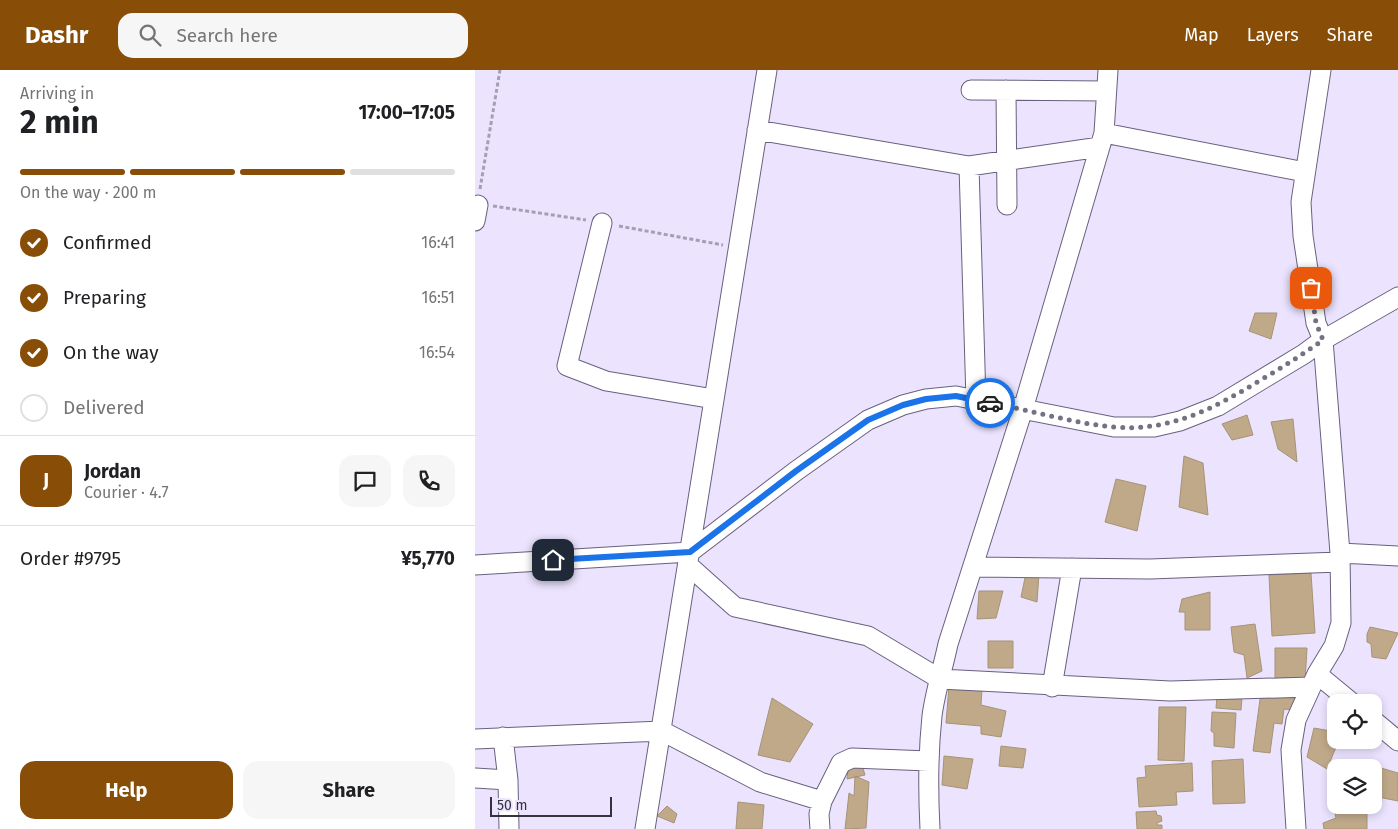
<!DOCTYPE html>
<meta charset="utf-8">
<style>
body{margin:0;font-family:"Fira Sans",sans-serif;background:#f6f6f6;color:#202124;height:100vh;display:flex;flex-direction:column;font-size:19px;white-space:nowrap}
*{box-sizing:border-box;margin:0}
p{font-size:16px;color:#757577}
.icon{flex:none;width:28px;height:28px;fill:none;stroke:currentColor;stroke-width:2;stroke-linecap:round;stroke-linejoin:round}
.map{position:relative;flex:1;overflow:hidden}
.drawer{display:flex;flex-direction:column;background:#fff;width:475px}
.drawer>*{flex:none}
.tools{position:absolute;left:852px;top:624px;display:grid;gap:10px}
.tools a{display:grid;place-items:center;width:55px;height:55px;border-radius:10px;background:#fff;box-shadow:0 2px 8px #0003;font-size:25px}
.scale{position:absolute;left:15px;bottom:12px;width:122px;box-sizing:border-box;padding-left:5px;border:2px solid #35313e;border-top:0;font-size:14px;line-height:18px;white-space:nowrap;color:#35313e;-webkit-text-stroke:4px #ece4ff;paint-order:stroke}
.pin{position:absolute;display:grid;place-items:center;width:42px;height:42px;color:#fff;margin:-21px;border-radius:10px;box-shadow:0 2px 8px #0006}
.courier{position:absolute;display:grid;place-items:center;width:50px;height:50px;margin:-25px;border:4px solid #1a73e8;border-radius:50%;background:#fff;color:#222;box-shadow:0 1px 6px #0007}
.head em{font-style:normal;font-weight:700}
.head div{display:flex;flex-direction:column-reverse}
.head{display:flex;align-items:center;justify-content:space-between;height:85px;padding:0 20px}
h1{font-size:32px;font-weight:700;line-height:38px}
.bar{display:grid;grid-template-columns:repeat(4,1fr);gap:8px 5px;align-content:center;height:60px;padding:0 20px}
.bar i{height:6px;border-radius:4px;background:#e0e0e0}
.bar .on{background:#884d07}
.bar p{grid-column:span 4}
.line{display:flex;align-items:center;gap:12px;padding:0 20px;border-top:1px solid #e0e0e0}
.line div{flex:1}
.round{display:grid;place-items:center;flex:none;width:52px;height:52px;border-radius:15px;background:#f6f6f6}
ol{padding:0 20px;list-style:none}
li{display:flex;align-items:center;gap:15px;height:55px}
li p{margin-inline-start:auto}
li .icon{padding:5px;border-radius:50%;background:#884d07;color:#fff;stroke-width:4}
li:last-child{color:#757577}
li i{width:28px;height:28px;border:2px solid #e0e0e0;border-radius:50%}
.primary-button{display:flex;gap:10px;margin-top:auto;padding:10px 20px}
.primary-button a{flex:1;height:58px;border-radius:15px;background:#884d07;color:#fff;font-size:20px;font-weight:700;line-height:58px;text-align:center}
.primary-button a+a{background:#f6f6f6;color:#202124}
header{display:flex;align-items:center;gap:30px;box-sizing:border-box;height:70px;padding:0 25px;background:#884d07;color:#fff}
header strong{font-size:24px}
nav{display:flex;gap:28px;margin-inline-start:auto;font-size:18px}
.search{width:350px;height:45px;background:#f6f6f6;display:flex;align-items:center;gap:12px;box-sizing:border-box;padding:0 18px;border-radius:15px;color:#757577;font-size:19px}
main{display:flex;flex:1;min-height:0}
.map>svg:first-child{display:block}
.building{fill:#bfa989;stroke:#a69377}
.lines{fill:none;stroke-linecap:round;stroke-linejoin:round}
.minor-casing{stroke:#69607d;stroke-width:21}
.path{stroke:#a59fb4;stroke-width:3;stroke-dasharray:4 2.5;stroke-linecap:butt}
.minor{stroke:#fff;stroke-width:19}
.done{stroke:#757082;stroke-width:5;stroke-dasharray:0 9}
.route{stroke:#1a73e8;stroke-width:6}
</style>
<header>
<strong>Dashr</strong>
<div class="search"><svg class="icon" aria-label="search" viewBox="0 0 24 24"><circle cx="10" cy="10" r="6"/><path d="M15 15l6 6"/></svg>Search here</div>
<nav><a>Map</a><a>Layers</a><a>Share</a></nav>
</header>
<main>
<section class="drawer">
<div class="head"><div><h1>2 min</h1><p>Arriving in</p></div><em>17:00–17:05</em></div>
<div class="bar"><i class="on"></i><i class="on"></i><i class="on"></i><i></i><p>On the way · 200 m</p></div>
<ol>
<li><svg class="icon" aria-label="check" viewBox="0 0 24 24"><path d="M5 12l5 5 9-10"/></svg>Confirmed<p>16:41</p></li>
<li><svg class="icon" aria-label="check" viewBox="0 0 24 24"><path d="M5 12l5 5 9-10"/></svg>Preparing<p>16:51</p></li>
<li><svg class="icon" aria-label="check" viewBox="0 0 24 24"><path d="M5 12l5 5 9-10"/></svg>On the way<p>16:54</p></li>
<li><i></i>Delivered</li>
</ol>
<div class="line" style="height:90px"><b class="round" style="background:#884d07;color:#fff">J</b><div><b>Jordan</b><p>Courier · 4.7</p></div><a class="round"><svg class="icon" aria-label="chat" viewBox="0 0 24 24"><path d="M4 5h16v11H9l-5 4z"/></svg></a><a class="round"><svg class="icon" aria-label="phone" viewBox="0 0 24 24"><path d="M5 4h4l2 5-3 2q2 4 5 5l2-3 5 2v4C11 20 4 13 5 4z"/></svg></a></div>
<div class="line" style="height:65px"><div>Order #9795</div><b>¥5,770</b></div>
<div class="primary-button"><a>Help</a><a>Share</a></div>
</section>
<div class="map">
<svg width="923" height="759" viewBox="0 0 923 759">
<rect width="100%" height="100%" fill="#ece4ff"/>
<path class="building" d="M780 243H802L796 269 774 261Z
M772 345 778 365 757 370 747 354Z
M818 349 822 392 803 379 796 352Z
M709 386 728 393 733 445 704 437Z
M641 409 671 416 662 461 630 452Z
M551 503 564 504 562 532 546 527Z
M836 503 840 563 797 566 794 505Z
M504 521H528L521 548 502 549Z
M735 522V560H710V542H704L707 529Z
M780 554 787 601 772 608 769 585 759 582 756 557Z
M895 557 923 563 911 589 897 587 896 574 892 572V564Z
M513 571H538V598H513Z
M800 578H832L830 612H800Z
M474 616 507 619 506 635 531 641 526 667 506 664V656L471 653Z
M786 622 820 627 818 640 809 639 807 654 799 653 795 683 778 681Z
M742 626 767 628 766 640 741 638Z
M297 628 338 654 315 692 283 685Z
M684 637H711L709 691 683 690Z
M737 642 761 643 759 678 739 676V663L736 661Z
M839 658 861 662V670H864L852 699 832 687Z
M526 676 551 679 548 698 524 696Z
M469 686 498 689 492 719 467 715Z
M768 689 770 733 738 734 737 691Z
M717 693 718 721 701 722 702 735 664 737 662 708 671 707 670 696Z
M387 695 390 705 372 709 373 700Z
M906 698 923 703V731L903 727Z
M380 706 394 712 391 758 370 759 374 723 379 726Z
M263 732 289 735 287 759H261Z
M192 736 202 744 199 753 182 746Z
M859 738 892 740V759H849L848 753 861 748Z
M681 741 682 745 686 746 687 751 682 753V755H687V759H662L661 742Z"/>
<g class="lines">
<g class="minor-casing">
<path id="minor" d="M496 20 631 21
M531 20 532 135
M282 60 494 96 625 77
M629 63 830 102
M494 96 501 330
M0 151 3 135
M127 153 92 296 131 311 239 329
M865 483 923 486
M0 495 215 482 321 401 393 350 428 335 451 329 481 326 639 357H679L705 351 743 336 829 284 848 270 923 227
M213 495 260 537 393 566 465 609 695 621 836 617
M500 497 675 499 865 492
M842 604 876 632
M577 617 597 498
M899 651 923 671
M28 667 33 710 34 759
M0 669 187 661 285 712 347 731
M0 708 33 710
M170 759 292 0
M345 759 344 744 347 731 366 693 377 688 454 691
M455 759C453 721 453 684 457 646 460 622 468 598 473 574L548 339 629 63 633 0
M821 759 816 680 821 650 842 604 859 576 866 553 865 483 848 270 841 253 828 166 826 132 846 0"/>
</g>
<path class="path" d="M5 119 25 0
M18 136 111 150
M144 156 248 175"/>
<use href="#minor" class="minor"/>
</g>
<g class="lines">
<path class="done" d="M515 333C556 340 597 353 638 357 694 362 738 339 784 311 806 298 827 285 848 270L841 253 836 218"/>
<path class="route" d="M78 490 215 482 321 401 393 350 428 335 451 329 481 326 515 333"/>
</g>
</svg>
<div class="tools">
<a><svg class="icon" aria-label="locate" viewBox="0 0 24 24"><circle cx="12" cy="12" r="6"/><path d="M12 2v4M12 18v4M2 12h4M18 12h4"/></svg></a>
<a><svg class="icon" aria-label="layers" viewBox="0 0 24 24"><path d="M12 4l9 5-9 5-9-5zM3 14l9 5 9-5"/></svg></a>
</div>
<div class="scale">50 m</div>
<div class="pin" style="left:836px;top:218px;background:#ea580c"><svg class="icon" aria-label="bag" viewBox="0 0 24 24"><path d="M5 8h14l-1 12H6zM9 8a3 3 0 0 1 6 0"/></svg></div>
<div class="pin" style="left:78px;top:490px;background:#1f2937"><svg class="icon" aria-label="home" viewBox="0 0 24 24"><path d="M3 11l9-7 9 7M6 9v11h12V9"/></svg></div>
<div class="courier" style="left:515px;top:333px"><svg class="icon" aria-label="car" viewBox="0 0 24 24"><path d="M5 17H2v-5l4-1 3-4h7l3 4 3 1v5h-3M9 17h6M6 11h13"/><circle cx="7" cy="17" r="2"/><circle cx="17" cy="17" r="2"/></svg></div>
</div>
</main>
